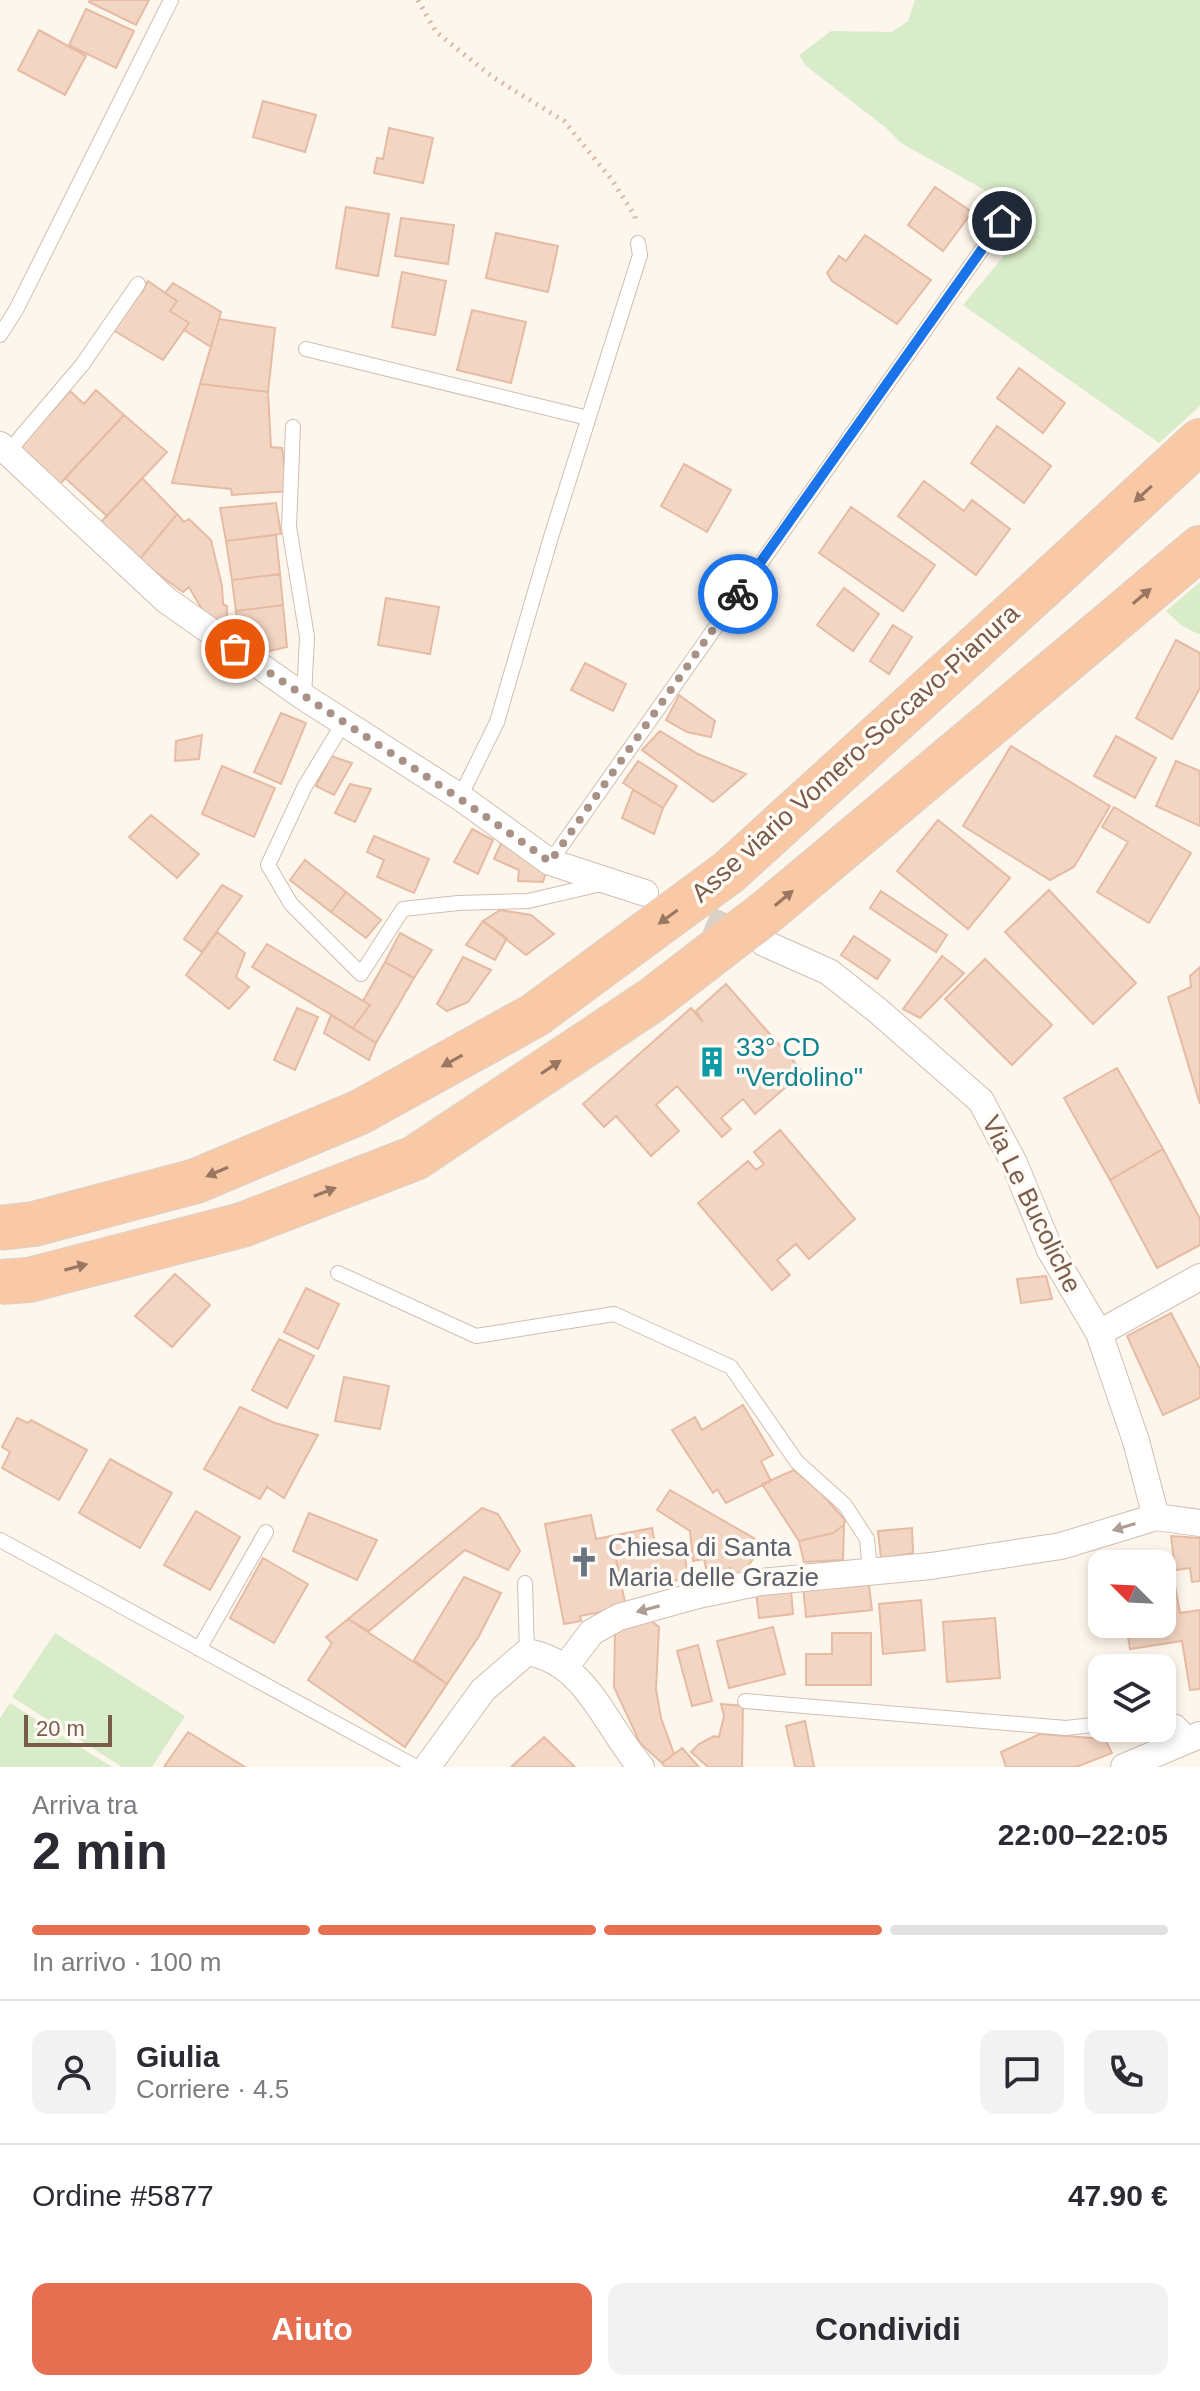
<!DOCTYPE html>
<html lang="it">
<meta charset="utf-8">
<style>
body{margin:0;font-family:Arial,sans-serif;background:#f2f2f3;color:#2b2b33;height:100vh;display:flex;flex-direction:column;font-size:30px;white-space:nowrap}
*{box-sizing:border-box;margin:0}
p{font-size:26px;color:#7c7c81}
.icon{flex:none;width:44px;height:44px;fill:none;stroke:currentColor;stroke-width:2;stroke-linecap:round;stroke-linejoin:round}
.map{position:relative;height:1767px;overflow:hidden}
.panel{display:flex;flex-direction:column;background:#fff;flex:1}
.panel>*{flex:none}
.needle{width:52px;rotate:294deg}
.buttons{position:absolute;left:1088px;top:1550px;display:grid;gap:16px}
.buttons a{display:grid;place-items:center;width:88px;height:88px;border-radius:16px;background:#fff;box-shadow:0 4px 12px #0003;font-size:40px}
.scale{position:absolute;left:24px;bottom:20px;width:88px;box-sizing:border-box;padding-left:8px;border:4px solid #7a5c4d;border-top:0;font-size:22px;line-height:28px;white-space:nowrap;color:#7a5c4d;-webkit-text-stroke:6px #fffaf3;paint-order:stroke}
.pin{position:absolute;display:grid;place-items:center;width:68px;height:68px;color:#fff;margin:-34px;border:4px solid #fff;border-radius:50%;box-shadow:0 2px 8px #0007}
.courier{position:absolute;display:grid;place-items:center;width:80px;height:80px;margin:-40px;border:6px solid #1a73e8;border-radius:50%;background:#fff;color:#222;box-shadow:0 2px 10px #0007}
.head em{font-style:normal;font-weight:800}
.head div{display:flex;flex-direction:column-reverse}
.head{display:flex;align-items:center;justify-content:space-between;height:136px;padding:0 32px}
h1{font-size:52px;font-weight:800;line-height:60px}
.bar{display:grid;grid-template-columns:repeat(4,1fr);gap:12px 8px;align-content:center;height:96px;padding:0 32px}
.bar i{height:10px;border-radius:6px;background:#e1e1e2}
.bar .current{background:#e76f51}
.bar p{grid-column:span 4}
.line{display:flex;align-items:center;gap:20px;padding:0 32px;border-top:2px solid #e1e1e2}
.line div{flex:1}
.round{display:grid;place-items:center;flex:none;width:84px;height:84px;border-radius:16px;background:#f2f2f3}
.primary-button{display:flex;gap:16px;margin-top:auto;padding:16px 32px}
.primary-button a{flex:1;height:92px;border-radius:16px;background:#e76f51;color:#fff;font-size:32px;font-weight:800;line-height:92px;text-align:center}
.primary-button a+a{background:#f2f2f3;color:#2b2b33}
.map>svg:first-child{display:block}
.green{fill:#d8ecc9}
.building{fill:#f3d5c3;stroke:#e6bba3;stroke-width:2}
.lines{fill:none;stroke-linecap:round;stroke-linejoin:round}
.minor-tunnel{stroke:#dcd0c4;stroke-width:26;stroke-dasharray:26 13;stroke-linecap:butt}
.service-casing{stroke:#d1beb0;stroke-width:16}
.minor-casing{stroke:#d1beb0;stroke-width:28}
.trunk-casing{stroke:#dad1cd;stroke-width:46}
.path{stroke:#d9b8a5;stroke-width:5;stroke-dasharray:2 6;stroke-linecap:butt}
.service{stroke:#fff;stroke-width:14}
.minor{stroke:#fff;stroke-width:26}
.trunk{stroke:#f9c8a4;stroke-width:44}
.trunk-bridge-casing{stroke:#dad1cd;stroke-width:46;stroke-linecap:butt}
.trunk-bridge{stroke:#f9c8a4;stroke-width:44}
.oneway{fill:#9a7763}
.oneway2{fill:#af9d94}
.done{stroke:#a89285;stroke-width:8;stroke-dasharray:0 14.4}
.route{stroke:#1a73e8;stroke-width:10}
.labels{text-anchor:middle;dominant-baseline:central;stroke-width:7;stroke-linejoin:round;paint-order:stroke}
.street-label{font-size:26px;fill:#7a5c4d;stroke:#fffaf3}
.culture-label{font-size:26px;fill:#0d838f;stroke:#fffaf3;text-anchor:start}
.worship-label{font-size:26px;fill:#5b616d;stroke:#fffaf3;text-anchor:start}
</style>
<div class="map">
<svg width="1200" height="1767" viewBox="0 0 1200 1767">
<rect width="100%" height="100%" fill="#fdf6ec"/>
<path class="green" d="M915 0H1200V406L1159 443 963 305 1008 251 1017 212 990 193 901 143 885 127 806 66 799 55 831 31 892 32 908 21Z
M1200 582V634H1198L1181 625 1166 611Z
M55 1633 185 1716 152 1767H122L12 1697Z
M10 1703 112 1767H0V1718Z"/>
<path class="building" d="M90 0H149L136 25 89 2Z
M86 9 134 31 116 68 69 45Z
M39 30 86 56 65 95 18 70Z
M263 101 316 115 305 152 253 137Z
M389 128 433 138 423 183 374 173 377 158 383 159Z
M935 187 972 212 943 251 908 225Z
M346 207 389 214 378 276 336 268Z
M401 218 454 225 448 264 395 256Z
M496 233 558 246 548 292 486 278Z
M865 235 931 280 897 324 832 281 827 273 839 256 846 261Z
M402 272 446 281 435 335 392 327Z
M148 281 177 301 170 311 189 323 163 360 113 330 138 291 142 292Z
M173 283 221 312 211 347 184 330 189 323 170 311 177 301 165 293Z
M472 310 526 322 511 383 457 370Z
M219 319 275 328 268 392 200 384Z
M1019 368 1065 403 1043 433 997 398Z
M200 384 268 392 271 447 282 448 288 491 232 495 231 489 172 483Z
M96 390 124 415 59 485 18 449 70 391 84 404Z
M124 415 167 452 107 516 65 478Z
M997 426 1051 466 1024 503 971 463Z
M684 464 731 490 707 532 661 506Z
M142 478 177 514 139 560 100 523Z
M924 481 964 511 972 500 1010 529 976 575 898 516Z
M276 503 281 534 226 541 220 508Z
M851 507 935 565 903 611 819 553Z
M177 514 184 522 189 519 211 540 222 586 223 604 227 606V617L217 623 208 620 189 587 183 592 139 560Z
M276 535 280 574 232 580 226 541Z
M280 574 283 605 236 611 232 580Z
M844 588 879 614 853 651 817 625Z
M386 598 439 607 430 654 378 645Z
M283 605 287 647 265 652 249 647 239 638 236 611Z
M893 625 912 637 889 674 870 661Z
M1176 640 1200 653V688L1172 739 1136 718Z
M585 663 626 684 613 711 571 690Z
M679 695 715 721 711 737 687 732 666 720Z
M281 713 306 723 281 784 254 772Z
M660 731 698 754 746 774 713 802 642 750Z
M202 735 199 759 175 761 176 741Z
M1116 736 1156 758 1135 798 1094 776Z
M1011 746 1110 806 1074 867 1050 880 963 826Z
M331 756 352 763 334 795 316 786Z
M638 761 677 786 663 808 623 783Z
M1176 761 1200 771V826L1156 806Z
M222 766 275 788 254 837 202 814Z
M350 784 371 789 355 822 335 813Z
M633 790 663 808 654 834 622 818Z
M1114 807 1191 853 1149 923 1097 892 1128 842 1102 827Z
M151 815 199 854 177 878 129 837Z
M938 820 1010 878 968 929 897 871Z
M472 829 493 840 478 874 454 862Z
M374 836 429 859 414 893 377 877 384 860 367 852Z
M502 841 546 872 543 882 518 881 519 870 494 859Z
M305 860 346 892 331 912 290 880Z
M222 885 242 896 202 952 184 939Z
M1049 890 1136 983 1093 1024 1005 932Z
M881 891 947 935 936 952 870 908Z
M346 892 381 920 366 938 331 912Z
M500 910 531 915 554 934 526 955 483 921Z
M483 921 507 938 495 960 466 945Z
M217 932 245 953 236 977 249 987 229 1009 186 975Z
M400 933 432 950 414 978 385 962Z
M854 936 890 960 877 979 841 955Z
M267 944 370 1005 353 1028 252 967Z
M942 956 964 973 920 1018 903 1009Z
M463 957 491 970 468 1002 447 1011 437 1004Z
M985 959 1052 1025 1012 1065 945 999Z
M385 962 414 978 376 1043 353 1028 370 1005 363 1001Z
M1200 967V1104L1168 997 1191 987 1190 976Z
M726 984 803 1072 755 1114 743 1099 721 1118 731 1129 722 1137 677 1086 656 1105 679 1131 651 1156 616 1116 604 1127 583 1104 691 1008 703 1022 696 1011Z
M297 1008 318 1017 295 1070 274 1060Z
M331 1015 376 1043 369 1060 324 1033Z
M1117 1068 1163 1149 1110 1180 1064 1098Z
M780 1130 855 1219 809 1259 796 1244 777 1260 790 1275 772 1290 698 1203 748 1161 756 1170 764 1164 754 1152Z
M1163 1149 1200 1219V1245L1157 1268 1110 1180Z
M175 1274 210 1305 172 1347 135 1316Z
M1046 1276 1052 1299 1021 1303 1017 1279Z
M306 1288 339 1304 318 1349 284 1332Z
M1171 1313 1200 1369V1398L1163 1415 1127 1336Z
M279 1339 314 1356 287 1408 252 1390Z
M344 1377 389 1386 380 1429 335 1421Z
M743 1405 773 1455 761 1461 771 1481 726 1503 717 1489 713 1493 672 1430 695 1417 702 1430Z
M240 1407 275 1423 318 1435 284 1498 267 1487 260 1499 204 1469Z
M17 1418 28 1423 31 1420 87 1450 59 1500 2 1468 10 1452 2 1447Z
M110 1459 172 1493 140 1548 79 1513Z
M794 1470 821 1493 845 1520 844 1525 833 1533 799 1541 762 1484Z
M670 1490 764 1544 748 1566 754 1573 730 1577V1568L712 1574 711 1567 706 1568 704 1559 693 1561 690 1531 657 1510Z
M482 1508 498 1514 520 1551 508 1570 465 1550 369 1631 348 1619Z
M196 1511 240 1537 210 1590 164 1565Z
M309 1513 377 1540 357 1580 293 1551Z
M591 1515 596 1539 611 1536 626 1607 580 1616 581 1621 564 1624 545 1524Z
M844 1525 843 1560 804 1562 799 1541 833 1533Z
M652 1528 656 1549 682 1544 689 1578 635 1588 634 1584 622 1586 611 1536Z
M912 1528 913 1553 881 1559 878 1531Z
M1171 1536 1200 1538V1581L1192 1582 1190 1568 1175 1570Z
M263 1558 308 1584 274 1643 230 1618Z
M1173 1575 1180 1613 1200 1610V1689L1190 1690 1182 1641 1130 1649 1126 1624H1162V1577Z
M464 1577 501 1593 479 1636 447 1684 414 1660Z
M868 1578 872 1610 806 1617 803 1586Z
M791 1589 793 1614 759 1618 756 1592Z
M921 1600 925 1650 883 1654 879 1604Z
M645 1616 659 1627 656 1689 661 1718 674 1754 662 1763 640 1743 614 1687 615 1630Z
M995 1618 1000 1678 947 1682 943 1622Z
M348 1619 447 1684 405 1747 308 1680 332 1643 326 1637Z
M773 1627 785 1674 729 1688 717 1641Z
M832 1633H871V1685H806V1654H832Z
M698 1645 712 1701 692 1706 677 1651Z
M721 1704 743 1706 742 1767H708L691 1752 699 1744 714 1736 719 1737 724 1716Z
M805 1721 814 1767H795L786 1726Z
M188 1732 245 1767H164Z
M1040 1734 1105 1739 1112 1753 1076 1767H1006L1001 1752Z
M544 1737 575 1767H511Z
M682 1748 699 1767H665L662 1763Z"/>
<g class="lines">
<path class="minor-tunnel" d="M672 904 750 937"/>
<g class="service-casing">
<path id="service" d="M0 335 16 310 171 0
M306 349 588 418
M293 427 289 527 307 637 304 697
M8 452 82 365 138 284
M344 722 305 786 268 865 291 904 361 974 403 909 458 903 528 901 601 884
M460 797 497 722 551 537 640 255 638 243
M550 862 1002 221
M338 1273 476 1336 614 1314 731 1367 797 1462 845 1505 867 1539 870 1571
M0 1540 416 1767
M525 1583 527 1652
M199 1649 266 1532
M745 1701 1066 1728 1102 1724
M1162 1719 1177 1722 1193 1738"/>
</g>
<g class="minor-casing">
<path id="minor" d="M0 445 166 600 304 697 460 797 550 862 645 893
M764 943 829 972 877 1010 981 1101 1014 1163 1050 1250 1099 1333 1136 1441 1156 1517
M1099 1333 1200 1277
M565 1667 592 1632 619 1617 698 1595 761 1582 931 1566 1061 1546 1156 1517 1200 1523
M427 1767 483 1690 527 1652C587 1662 605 1726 641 1767
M1124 1767 1200 1735"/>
</g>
<g class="trunk-casing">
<path id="trunk" d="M1041 588 1200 441
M1085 645 1200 548"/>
</g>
<path class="path" d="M418 0 436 32 494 78 564 121 612 180 635 216 636 223"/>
<use href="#service" class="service"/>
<use href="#minor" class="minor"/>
<use href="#trunk" class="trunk"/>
<g class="trunk-bridge-casing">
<path id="trunk-bridge" d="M0 1228 34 1224 196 1181 360 1112 535 1015 729 872 1041 588
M0 1282 29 1280 242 1225 415 1158 652 1000 769 910 1085 645"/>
</g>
<use href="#trunk-bridge" class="trunk-bridge"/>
</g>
<defs><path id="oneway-solid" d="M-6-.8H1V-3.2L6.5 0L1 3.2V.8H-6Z" transform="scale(2)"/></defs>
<g class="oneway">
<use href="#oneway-solid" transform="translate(1143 494) rotate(137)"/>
<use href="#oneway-solid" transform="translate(1142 596) rotate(-40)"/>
<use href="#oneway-solid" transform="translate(784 898) rotate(-40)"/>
<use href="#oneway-solid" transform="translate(668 917) rotate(144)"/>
<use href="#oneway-solid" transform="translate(452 1061) rotate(151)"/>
<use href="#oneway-solid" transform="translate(551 1067) rotate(-34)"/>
<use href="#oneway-solid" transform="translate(217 1172) rotate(157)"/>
<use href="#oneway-solid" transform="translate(325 1192) rotate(-21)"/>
<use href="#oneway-solid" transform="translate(76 1267) rotate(-15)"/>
</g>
<g class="oneway2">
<use href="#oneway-solid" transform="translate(1124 1527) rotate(163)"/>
<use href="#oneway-solid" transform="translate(648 1609) rotate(165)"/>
</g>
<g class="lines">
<path class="done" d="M235 649C339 721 447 787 550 862L738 594"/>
<path class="route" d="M738 594 1002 221"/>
</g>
<defs>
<g id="building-bare" transform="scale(2.4)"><path d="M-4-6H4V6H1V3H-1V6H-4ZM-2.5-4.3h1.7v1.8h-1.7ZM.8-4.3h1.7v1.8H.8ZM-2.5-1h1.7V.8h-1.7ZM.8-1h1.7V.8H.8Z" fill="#0f9aa8" stroke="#fffaf3" stroke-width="2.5" paint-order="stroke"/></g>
<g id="church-bare" transform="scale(2.4)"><path d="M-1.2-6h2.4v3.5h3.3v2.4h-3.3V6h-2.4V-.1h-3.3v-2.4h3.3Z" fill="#6b7280" stroke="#fffaf3" stroke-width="2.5" paint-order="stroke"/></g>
</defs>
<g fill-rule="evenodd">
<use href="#building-bare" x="712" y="1062"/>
<use href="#church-bare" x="584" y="1562"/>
</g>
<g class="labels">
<g class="street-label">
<text transform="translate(855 753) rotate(-42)">Asse viario Vomero-Soccavo-Pianura</text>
<text transform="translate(1032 1204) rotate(64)">Via Le Bucoliche</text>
</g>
<g class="culture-label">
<text x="736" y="1047">33° CD<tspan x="736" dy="30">"Verdolino"</tspan></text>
</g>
<g class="worship-label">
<text x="608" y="1547">Chiesa di Santa<tspan x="608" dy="30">Maria delle Grazie</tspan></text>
</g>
</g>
</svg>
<div class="buttons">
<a><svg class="needle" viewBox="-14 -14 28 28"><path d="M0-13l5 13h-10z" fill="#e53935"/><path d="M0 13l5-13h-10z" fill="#7c7c81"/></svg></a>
<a><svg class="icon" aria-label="layers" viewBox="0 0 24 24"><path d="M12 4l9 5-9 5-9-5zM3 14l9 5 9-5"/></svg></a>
</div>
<div class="scale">20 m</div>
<div class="pin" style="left:235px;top:649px;background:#ea580c"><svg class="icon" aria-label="bag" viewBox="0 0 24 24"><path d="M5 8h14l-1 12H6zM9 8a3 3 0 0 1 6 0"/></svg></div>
<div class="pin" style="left:1002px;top:221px;background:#1f2937"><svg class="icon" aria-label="home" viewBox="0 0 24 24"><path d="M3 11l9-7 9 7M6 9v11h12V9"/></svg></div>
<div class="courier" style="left:738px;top:594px"><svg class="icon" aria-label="bike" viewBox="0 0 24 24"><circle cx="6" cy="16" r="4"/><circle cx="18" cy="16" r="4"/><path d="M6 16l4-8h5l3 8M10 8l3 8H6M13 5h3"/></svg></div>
</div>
<section class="panel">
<div class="head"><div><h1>2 min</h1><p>Arriva tra</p></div><em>22:00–22:05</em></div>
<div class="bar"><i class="current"></i><i class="current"></i><i class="current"></i><i></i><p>In arrivo · 100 m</p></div>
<div class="line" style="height:144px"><a class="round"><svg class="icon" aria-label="person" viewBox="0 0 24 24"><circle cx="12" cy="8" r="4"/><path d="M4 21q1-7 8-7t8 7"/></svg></a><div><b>Giulia</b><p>Corriere · 4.5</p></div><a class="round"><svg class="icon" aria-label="chat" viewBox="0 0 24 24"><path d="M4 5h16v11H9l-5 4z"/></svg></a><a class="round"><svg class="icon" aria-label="phone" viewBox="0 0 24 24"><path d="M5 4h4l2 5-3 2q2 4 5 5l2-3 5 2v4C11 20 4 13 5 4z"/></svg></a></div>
<div class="line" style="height:104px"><div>Ordine #5877</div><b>47.90 €</b></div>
<div class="primary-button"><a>Aiuto</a><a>Condividi</a></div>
</section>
